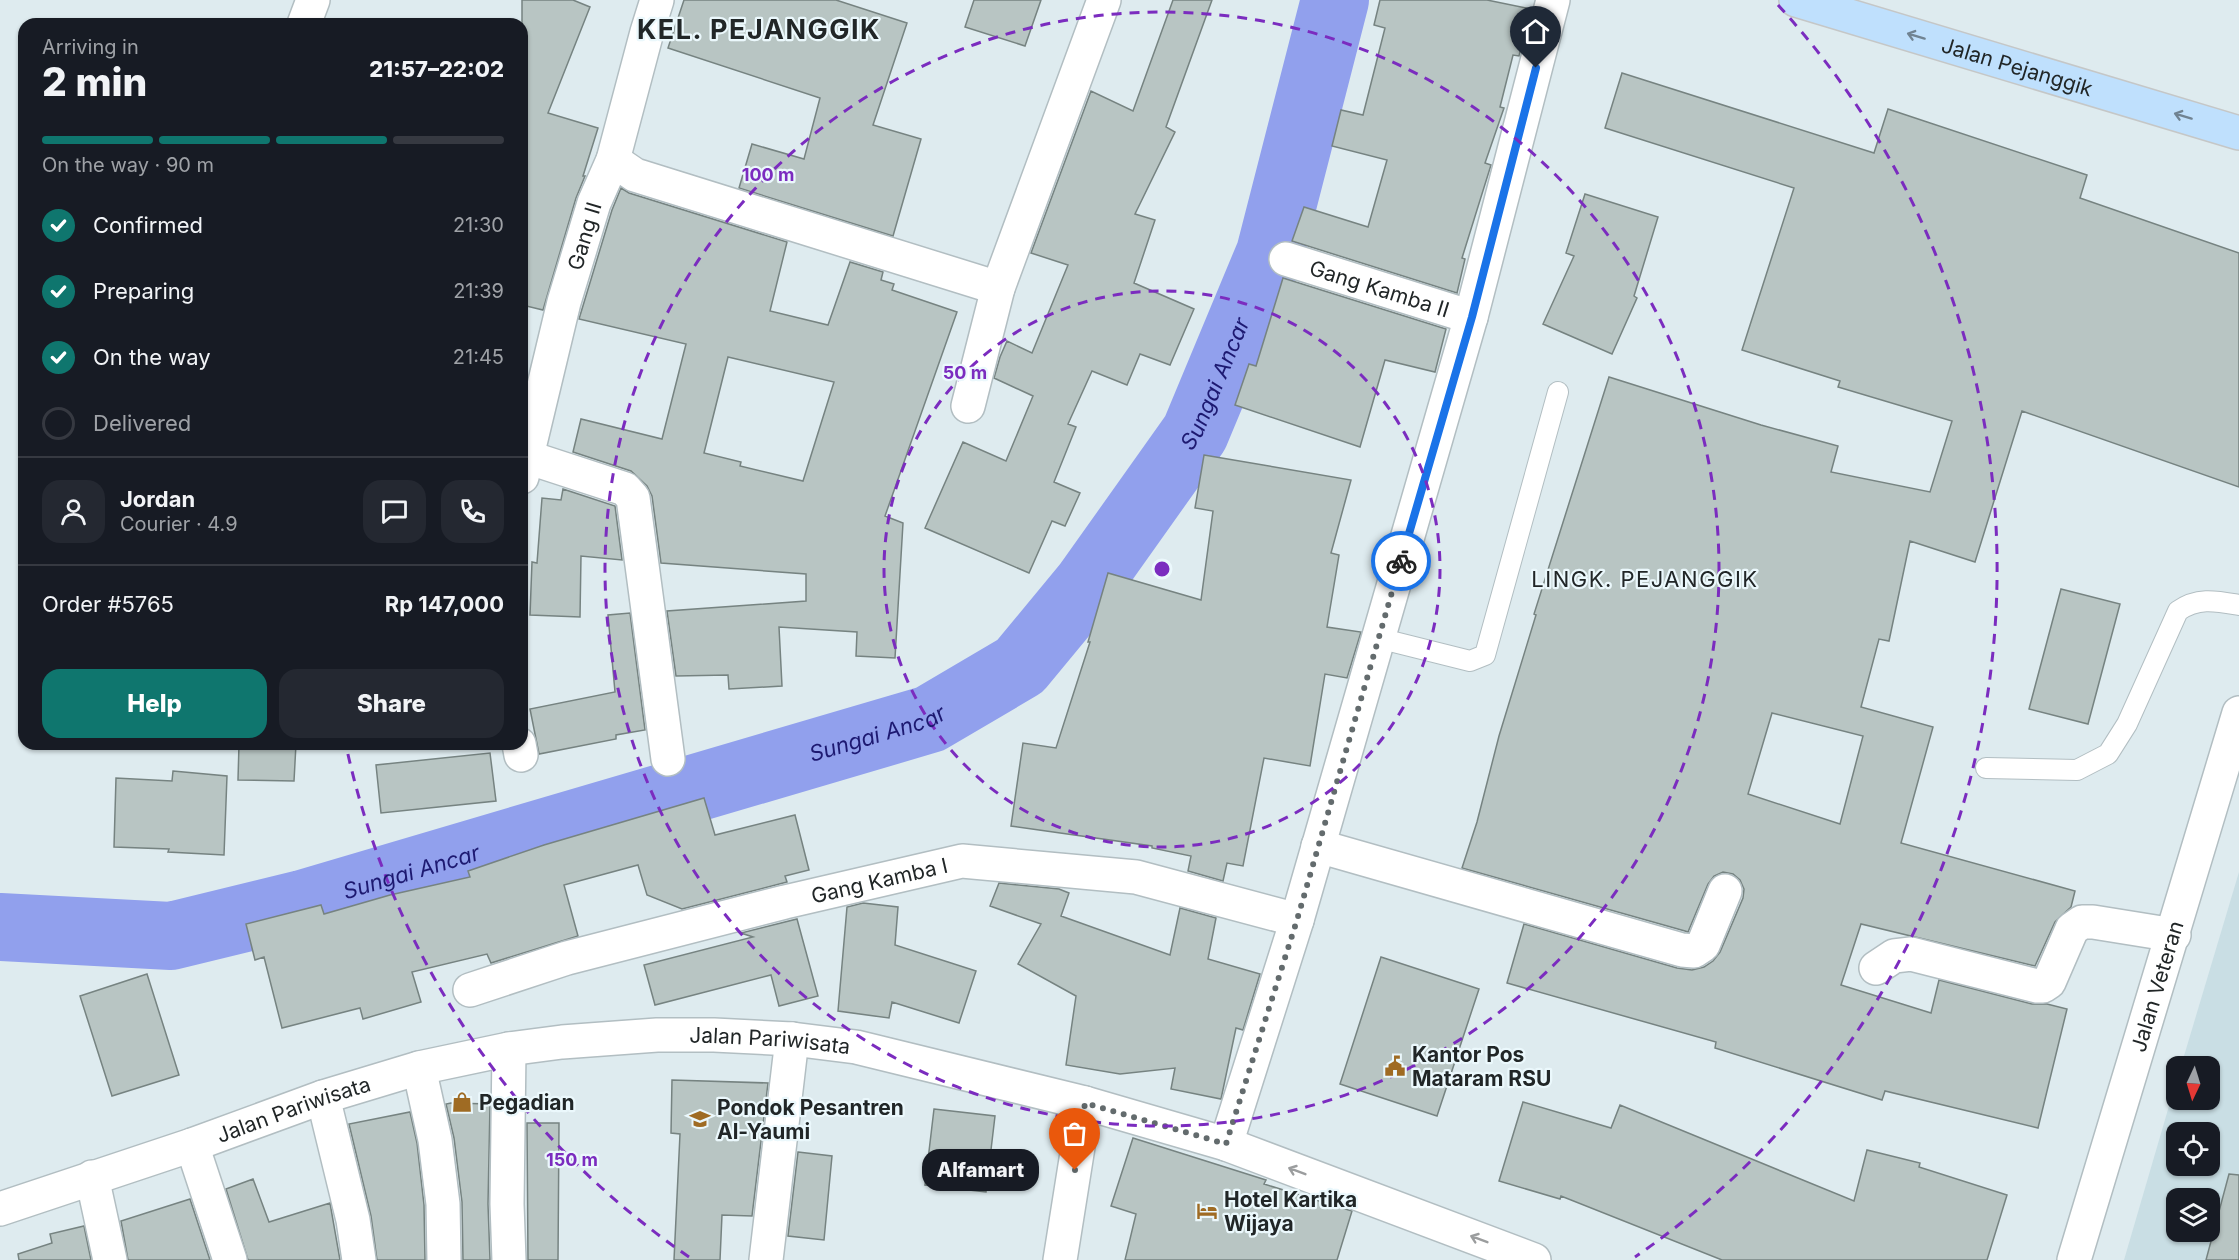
<!DOCTYPE html>
<meta charset="utf-8">
<style>
body{margin:0;font-family:Inter,sans-serif;background:#242831;color:#f1f3f6;height:100vh;display:flex;flex-direction:column;font-size:22px;white-space:nowrap}
*{box-sizing:border-box;margin:0}
p{font-size:20px;color:#9ea1a6}
.icon{flex:none;width:33px;height:33px;fill:none;stroke:currentColor;stroke-width:2;stroke-linecap:round;stroke-linejoin:round}
.map{position:relative;flex:1;overflow:hidden}
.sheet{position:absolute;left:18px;top:18px;width:510px;height:732px;display:flex;flex-direction:column;background:#171b24;border-radius:18px;box-shadow:0 2px 4px #0004}
.sheet>*{flex:none}
.needle{width:39px;rotate:184deg}
.controls{position:absolute;left:2166px;top:1056px;display:grid;gap:12px}
.controls a{display:grid;place-items:center;width:54px;height:54px;border-radius:12px;background:#171b24;box-shadow:0 2px 4px #0004;font-size:30px}
.pin{position:absolute;display:grid;place-items:center;width:51px;height:51px;color:#fff;margin:-62px -26px;border-radius:50% 50% 50% 0;rotate:-45deg;box-shadow:0 0 6px #0007}
.pin .icon{rotate:45deg}
.courier{position:absolute;display:grid;place-items:center;width:60px;height:60px;margin:-30px;border:4px solid #1a73e8;border-radius:50%;background:#fff;color:#222;box-shadow:0 2px 8px #0007}
.bubble{position:absolute;height:42px;border-radius:18px;background:#171b24;box-shadow:0 2px 4px #0004;font-size:20px;font-weight:800;line-height:42px;text-align:center}
.summary em{font-style:normal;font-weight:800}
.summary div{display:flex;flex-direction:column-reverse}
.summary{display:flex;align-items:center;justify-content:space-between;height:102px;padding:0 24px}
h1{font-size:39px;font-weight:800;line-height:45px}
.bar{display:grid;grid-template-columns:repeat(4,1fr);gap:9px 6px;align-content:center;height:72px;padding:0 24px}
.bar i{height:8px;border-radius:4px;background:#363941}
.bar .on{background:#0f766e}
.bar p{grid-column:span 4}
.line{display:flex;align-items:center;gap:15px;padding:0 24px;border-top:2px solid #363941}
.line div{flex:1}
.round{display:grid;place-items:center;flex:none;width:63px;height:63px;border-radius:18px;background:#242831}
ol{padding:0 24px;list-style:none}
li{display:flex;align-items:center;gap:18px;height:66px}
li p{margin-inline-start:auto}
li .icon{padding:6px;border-radius:50%;background:#0f766e;color:#fff;stroke-width:4}
li:last-child{color:#9ea1a6}
li i{width:33px;height:33px;border:3px solid #363941;border-radius:50%}
.button{display:flex;gap:12px;margin-top:auto;padding:12px 24px}
.button a{flex:1;height:69px;border-radius:18px;background:#0f766e;color:#fff;font-size:24px;font-weight:800;line-height:69px;text-align:center}
.button a+a{background:#242831;color:#f1f3f6}
.map>svg:first-child{display:block}
.built{fill:#c9dee4;fill-rule:evenodd}
.lines{fill:none;stroke-linecap:round;stroke-linejoin:round}
.river{stroke:#91a0ed;stroke-width:68}
.building{fill:#b8c5c3;stroke:#768381;stroke-width:1.5;fill-rule:evenodd}
.service-casing{stroke:#b2bec2;stroke-width:22}
.minor-casing{stroke:#b2bec2;stroke-width:36}
.tertiary-casing{stroke:#b2bec2;stroke-width:36}
.primary-casing{stroke:#c5c7c7;stroke-width:36}
.service{stroke:#fff;stroke-width:20}
.minor{stroke:#fff;stroke-width:33}
.tertiary{stroke:#fff;stroke-width:33}
.primary{stroke:#bfe0fd;stroke-width:33}
.oneway{stroke:#708392}
.oneway2{stroke:#9b9d9e}
.done{stroke:#636b6d;stroke-width:6;stroke-dasharray:0 10.8}
.route{stroke:#1a73e8;stroke-width:8}
.ring{fill:none;stroke:#7b2cbf;stroke-width:3;stroke-dasharray:10 8}
.labels{text-anchor:middle;dominant-baseline:central;stroke-width:4.5;stroke-linejoin:round;paint-order:stroke}
.street-label{font-size:21px;fill:#212627;stroke:#ebf8fc}
.poi-label{font-size:21px;font-weight:bold;fill:#212627;stroke:#ebf8fc;text-anchor:start}
.water-label{font-size:22px;font-style:italic;fill:#1d1971;stroke:#ebf8fc}
.neighbourhood-label{font-size:22px;letter-spacing:1.5px;fill:#212627;stroke:#ebf8fc}
.district-label{font-size:27px;font-weight:bold;letter-spacing:1.5px;fill:#212627;stroke:#ebf8fc}
.centre{fill:#7b2cbf;stroke:#ebf8fc;stroke-width:3}
.ring-label{font-size:18px;text-anchor:middle;font-weight:bold;fill:#7b2cbf;stroke:#ebf8fc;stroke-width:4.5;stroke-linejoin:round;paint-order:stroke}
</style>
<div class="map">
<svg width="2239" height="1260" viewBox="0 0 2239 1260">
<rect width="100%" height="100%" fill="#deebef"/>
<path class="built" d="M2239 872V1260H2124L2176 1082V1100H2210V1066H2181ZM2176 1132H2210V1166H2176ZM2176 1198H2210V1232H2176Z"/>
<g class="lines">
<path class="river" id="s1" d="M0 927 171 936 302 904 930 719 1020 666 1087 585 1195 433 1270 253 1335 0"/>
</g>
<path class="building" d="M522 0H573L590 7 548 113 598 128 583 176H585L576 198 543 310 522 305Z
M684 0H836L907 23 873 125 921 139 893 236 739 188 752 144 804 159 820 98 668 48Z
M974 0H1041L1025 46 965 27Z
M1173 0H1212L1166 127 1175 132 1135 214 1155 220 1134 283 1194 309 1170 365 1140 354 1127 385 1092 371 1068 424 1076 427 1054 482 1080 493 1065 526 1052 521 1029 573 925 528 963 442 1006 461 1033 396 994 378 1000 357 1007 341 1032 353 1068 265 1031 253 1091 91 1133 111Z
M1380 0H1487L1531 9 1519 56 1513 55 1500 107 1504 108 1485 163 1491 165 1462 258 1465 259 1457 293 1292 241 1304 207 1368 227 1387 160 1332 146 1341 110 1363 115 1385 28 1374 25Z
M1622 73 1874 153 1888 109 2087 175 2080 198 2239 253V487L2022 411 1975 562 1910 541 1889 641 1879 639 1861 707 1933 727 1901 843 2075 891 2071 907 2055 922 2035 966 1861 924 1841 985 1931 1013 1939 980 2032 1004H2047L2067 1009 2038 1128 1885 1091 1882 1100 1715 1048 1716 1042 1507 983 1524 924 1677 968 1692 970 1704 967 1713 961 1720 952 1743 898 1744 889 1740 880 1733 874 1723 872 1714 876 1708 884 1688 932 1685 931 1462 868 1477 822 1499 736 1536 615 1534 614 1609 377 1761 425 1838 446 1831 472 1930 492 1952 421 1838 387 1840 381 1742 350 1794 188 1605 128ZM1772 713 1863 736 1840 824 1748 794Z
M621 188 629 193 787 242 770 311 828 325 850 262 883 272 881 280 894 284 892 290 957 312 885 516 903 523 895 658 856 656 857 632 779 627 782 686 729 689 728 675 676 676 667 611 806 601V574L661 563 652 496 647 486 631 471 573 452 581 419 662 439 686 344 579 319 612 210ZM728 357 834 382 803 481 740 466 741 462 704 453Z
M1585 194 1658 217 1634 296 1637 298 1612 354 1543 324 1574 256 1566 253Z
M1283 278 1446 329 1435 372 1385 360 1360 447 1235 405 1249 364 1256 366Z
M1204 455 1351 480 1331 553 1339 555 1327 627 1361 632 1347 678 1325 674 1310 766 1264 758 1243 866 1227 863 1223 881 1188 871 1191 856 1152 848V846L1011 826 1023 743 1056 748 1090 642H1088L1108 573 1201 600 1213 511 1195 508Z
M563 489 615 506 622 560 581 556 580 617 530 615 532 562 537 563 542 498 561 500Z
M2061 589 2120 604 2088 724 2029 709Z
M630 613 645 730 616 735V739L539 754 530 709 615 692 608 615Z
M239 744H296L294 781 238 780Z
M490 753 496 801 381 813 376 765Z
M173 771 227 776 224 855 168 852 169 849 114 847 116 778 172 781Z
M704 798 715 835 795 815 809 870 785 876 787 882 682 909 647 895 638 865 564 885 578 936 491 963 487 954 412 972 421 1002 363 1019 360 1008 282 1028 264 957 255 960 246 924 321 905 324 914 390 895 470 877 468 871 544 845Z
M999 883 1059 889 1069 893 1061 916 1170 955 1180 908 1216 918 1208 959 1260 974 1243 1030 1236 1028 1221 1099 1171 1089 1175 1068 1120 1074 1066 1065 1076 996 1018 964 1041 924 990 906Z
M863 903 898 907 895 945 976 971 959 1023 892 1002 889 1018 838 1011 847 907Z
M797 919 818 996 779 1006 771 975 655 1005 644 965 753 937 741 933Z
M1381 957 1479 989 1437 1116 1340 1084Z
M147 974 179 1075 112 1096 80 996Z
M672 1080 768 1083 752 1216 722 1215 720 1260H674L680 1134 671 1133Z
M1523 1102 1611 1128 1620 1105 1854 1201 1867 1150 1920 1163 1919 1167 2007 1195 1987 1260H1722L1561 1196 1560 1199 1499 1181Z
M451 1103 490 1104 488 1204 490 1260H463L462 1202 454 1138 446 1104Z
M934 1109 995 1116 986 1192 925 1185Z
M410 1112 417 1143 424 1205 425 1260H377L371 1216 349 1124Z
M527 1123H559L558 1260H528Z
M1133 1138 1266 1180 1264 1184 1352 1211 1337 1260H1125L1136 1214 1111 1206Z
M798 1152 832 1156 824 1240 788 1236Z
M2229 1174 2239 1175V1260H2206Z
M253 1179 269 1222 330 1203 340 1260H248L226 1189Z
M190 1199 210 1260H128L121 1221Z
M84 1226 91 1260H19L18 1254 52 1243 50 1234Z"/>
<g class="lines">
<g class="service-casing">
<path id="service" d="M1378 638 1470 661 1485 655 1558 392
M1986 768 2077 770 2108 754 2127 724 2178 611C2198 597 2216 601 2239 605"/>
</g>
<g class="minor-casing">
<g id="minor">
<path d="M304 24 313 0"/>
<path d="M613 160 635 175 998 288"/>
<path id="s2" d="M1286 259 1471 317"/>
<path d="M968 406 998 288 1104 0"/>
<path d="M527 457 625 489 633 498 668 759"/>
<path id="s3" d="M522 477 564 302 594 203 613 160 647 32 657 0"/>
<path d="M519 744 521 755"/>
<path d="M1318 846 1682 950 1694 951 1703 945 1725 891"/>
<path d="M1876 968 1894 956 1911 954 2037 986H2043L2049 982 2072 929 2082 922H2093L2174 935"/>
<path id="s4" d="M470 990 567 958 785 902 962 861 1136 877 1297 920"/>
<path d="M419 1068 435 1140 443 1204 444 1260"/>
<path d="M323 1097 353 1220 359 1260"/>
<path d="M1226 1144 1297 920 1471 317 1553 0"/>
<path d="M192 1145 230 1260"/>
<path d="M92 1177 110 1260"/>
<path d="M509 1260 507 1204 509 1049"/>
<path d="M766 1260 792 1039"/>
<path d="M1060 1260 1085 1103"/>
<path id="s5" d="M2074 1260 2239 713"/>
</g>
</g>
<g class="tertiary-casing">
<g id="tertiary">
<path id="s6" d="M0 1209 192 1145 323 1097 419 1068 509 1049 562 1042 657 1035H714L792 1039 856 1047 1085 1103 1226 1144 1534 1260"/>
</g>
</g>
<g class="primary-casing">
<g id="primary">
<path id="s7" d="M1796 0 2239 133"/>
</g>
</g>
<use href="#service" class="service"/>
<use href="#minor" class="minor"/>
<use href="#tertiary" class="tertiary"/>
<use href="#primary" class="primary"/>
</g>
<defs><path id="oneway-shaft" d="M-6 0H5M1.5-3L5.5 0L1.5 3" fill="none" stroke-width="1.6" stroke-linecap="round" stroke-linejoin="round" transform="scale(1.5)"/></defs>
<g class="oneway">
<use href="#oneway-shaft" transform="translate(1916 36) rotate(-163)"/>
<use href="#oneway-shaft" transform="translate(2183 116) rotate(-163)"/>
</g>
<g class="oneway2">
<use href="#oneway-shaft" transform="translate(1297 1171) rotate(-159)"/>
<use href="#oneway-shaft" transform="translate(1479 1239) rotate(-159)"/>
</g>
<g class="lines">
<path class="done" d="M1075 1170 1085 1103 1226 1144 1297 920 1401 561"/>
<path class="route" d="M1401 561 1472 317 1536 68"/>
</g>
<g class="ring">
<circle cx="1162" cy="569" r="278"/>
<circle cx="1162" cy="569" r="557"/>
<path d="M689 1257A835 835 0 0 1 347 750M1778 5A835 835 0 0 1 1635 1257"/>
</g>
<defs>
<g id="civic-bare" transform="scale(1.62)"><path d="M-.6-6.5H3V-4.5H.6V-3L4-1V1h2V6H-6V1h2V-1L-.6-3ZM-1.2 2.5V6h2.4V2.5Z" fill="#9f6b23" stroke="#ebf8fc" stroke-width="2.5" paint-order="stroke"/></g>
<g id="shop-bare" transform="scale(1.62)"><path d="M-5-2.5h2.3a2.7 3.5 0 0 1 5.4 0H5L5.5 6h-11ZM-1.5-2.5h3a1.5 2.3 0 0 0-3 0Z" fill="#9f6b23" stroke="#ebf8fc" stroke-width="2.5" paint-order="stroke"/></g>
<g id="school-bare" transform="scale(1.62)"><path d="M0-5L7-2L0 1L-7-2ZM-4 1L0 2.5L4 1V4Q0 6-4 4Z" fill="#9f6b23" stroke="#ebf8fc" stroke-width="2.5" paint-order="stroke"/></g>
<g id="hotel-bare" transform="scale(1.62)"><path d="M-6-4.5h1.5V1H6V5H4.5V3h-9V5H-6ZM-4 0a1.8 1.8 0 1 1 3.6 0ZM.5 0V-2.5h3Q6-2.5 6 0Z" fill="#9f6b23" stroke="#ebf8fc" stroke-width="2.5" paint-order="stroke"/></g>
</defs>
<g fill-rule="evenodd">
<use href="#civic-bare" x="1395" y="1066"/>
<use href="#shop-bare" x="462" y="1102"/>
<use href="#school-bare" x="700" y="1119"/>
<use href="#hotel-bare" x="1207" y="1211"/>
</g>
<g class="labels">
<g class="street-label">
<text stroke="none"><textPath href="#s7" startOffset="231">Jalan Pejanggik</textPath></text>
<text stroke="none"><textPath href="#s3" startOffset="249">Gang II</textPath></text>
<text stroke="none"><textPath href="#s2" startOffset="98">Gang Kamba II</textPath></text>
<text stroke="none"><textPath href="#s4" startOffset="424">Gang Kamba I</textPath></text>
<text stroke="none"><textPath href="#s5" startOffset="286">Jalan Veteran</textPath></text>
<text stroke="none"><textPath href="#s6" startOffset="796">Jalan Pariwisata</textPath></text>
<text stroke="none"><textPath href="#s6" startOffset="310">Jalan Pariwisata</textPath></text>
</g>
<g class="poi-label">
<text x="1412" y="1054">Kantor Pos<tspan x="1412" dy="24">Mataram RSU</tspan></text>
<text x="479" y="1102">Pegadian</text>
<text x="717" y="1107">Pondok Pesantren<tspan x="717" dy="24">Al-Yaumi</tspan></text>
<text x="1224" y="1199">Hotel Kartika<tspan x="1224" dy="24">Wijaya</tspan></text>
</g>
<g class="water-label">
<text stroke="none"><textPath href="#s1" startOffset="1410">Sungai Ancar</textPath></text>
<text stroke="none"><textPath href="#s1" startOffset="906">Sungai Ancar</textPath></text>
<text stroke="none"><textPath href="#s1" startOffset="420">Sungai Ancar</textPath></text>
</g>
<g class="neighbourhood-label">
<text x="1645" y="579">LINGK. PEJANGGIK</text>
</g>
<g class="district-label">
<text x="759" y="29">KEL. PEJANGGIK</text>
</g>
</g>
<circle cx="1162" cy="569" r="9" class="centre"/>
<g class="ring-label">
<text x="768" y="181">100 m</text>
<text x="965" y="379">50 m</text>
<text x="572" y="1166">150 m</text>
</g>
</svg>
<div class="controls">
<a><svg class="needle" viewBox="-14 -14 28 28"><path d="M0-13l5 13h-10z" fill="#e53935"/><path d="M0 13l5-13h-10z" fill="#9ea1a6"/></svg></a>
<a><svg class="icon" aria-label="locate" viewBox="0 0 24 24"><circle cx="12" cy="12" r="6"/><path d="M12 2v4M12 18v4M2 12h4M18 12h4"/></svg></a>
<a><svg class="icon" aria-label="layers" viewBox="0 0 24 24"><path d="M12 4l9 5-9 5-9-5zM3 14l9 5 9-5"/></svg></a>
</div>
<div class="pin" style="left:1075px;top:1170px;background:#ea580c"><svg class="icon" aria-label="bag" viewBox="0 0 24 24"><path d="M5 8h14l-1 12H6zM9 8a3 3 0 0 1 6 0"/></svg></div>
<div class="pin" style="left:1536px;top:68px;background:#1f2937"><svg class="icon" aria-label="home" viewBox="0 0 24 24"><path d="M3 11l9-7 9 7M6 9v11h12V9"/></svg></div>
<div class="courier" style="left:1401px;top:561px"><svg class="icon" aria-label="bike" viewBox="0 0 24 24"><circle cx="6" cy="16" r="4"/><circle cx="18" cy="16" r="4"/><path d="M6 16l4-8h5l3 8M10 8l3 8H6M13 5h3"/></svg></div>
<div class="bubble" style="left:922px;top:1149px;width:117px">Alfamart</div>
<section class="sheet">
<div class="summary"><div><h1>2 min</h1><p>Arriving in</p></div><em>21:57–22:02</em></div>
<div class="bar"><i class="on"></i><i class="on"></i><i class="on"></i><i></i><p>On the way · 90 m</p></div>
<ol>
<li><svg class="icon" aria-label="check" viewBox="0 0 24 24"><path d="M5 12l5 5 9-10"/></svg>Confirmed<p>21:30</p></li>
<li><svg class="icon" aria-label="check" viewBox="0 0 24 24"><path d="M5 12l5 5 9-10"/></svg>Preparing<p>21:39</p></li>
<li><svg class="icon" aria-label="check" viewBox="0 0 24 24"><path d="M5 12l5 5 9-10"/></svg>On the way<p>21:45</p></li>
<li><i></i>Delivered</li>
</ol>
<div class="line" style="height:108px"><a class="round"><svg class="icon" aria-label="person" viewBox="0 0 24 24"><circle cx="12" cy="8" r="4"/><path d="M4 21q1-7 8-7t8 7"/></svg></a><div><b>Jordan</b><p>Courier · 4.9</p></div><a class="round"><svg class="icon" aria-label="chat" viewBox="0 0 24 24"><path d="M4 5h16v11H9l-5 4z"/></svg></a><a class="round"><svg class="icon" aria-label="phone" viewBox="0 0 24 24"><path d="M5 4h4l2 5-3 2q2 4 5 5l2-3 5 2v4C11 20 4 13 5 4z"/></svg></a></div>
<div class="line" style="height:78px"><div>Order #5765</div><b>Rp 147,000</b></div>
<div class="button"><a>Help</a><a>Share</a></div>
</section>
</div>
